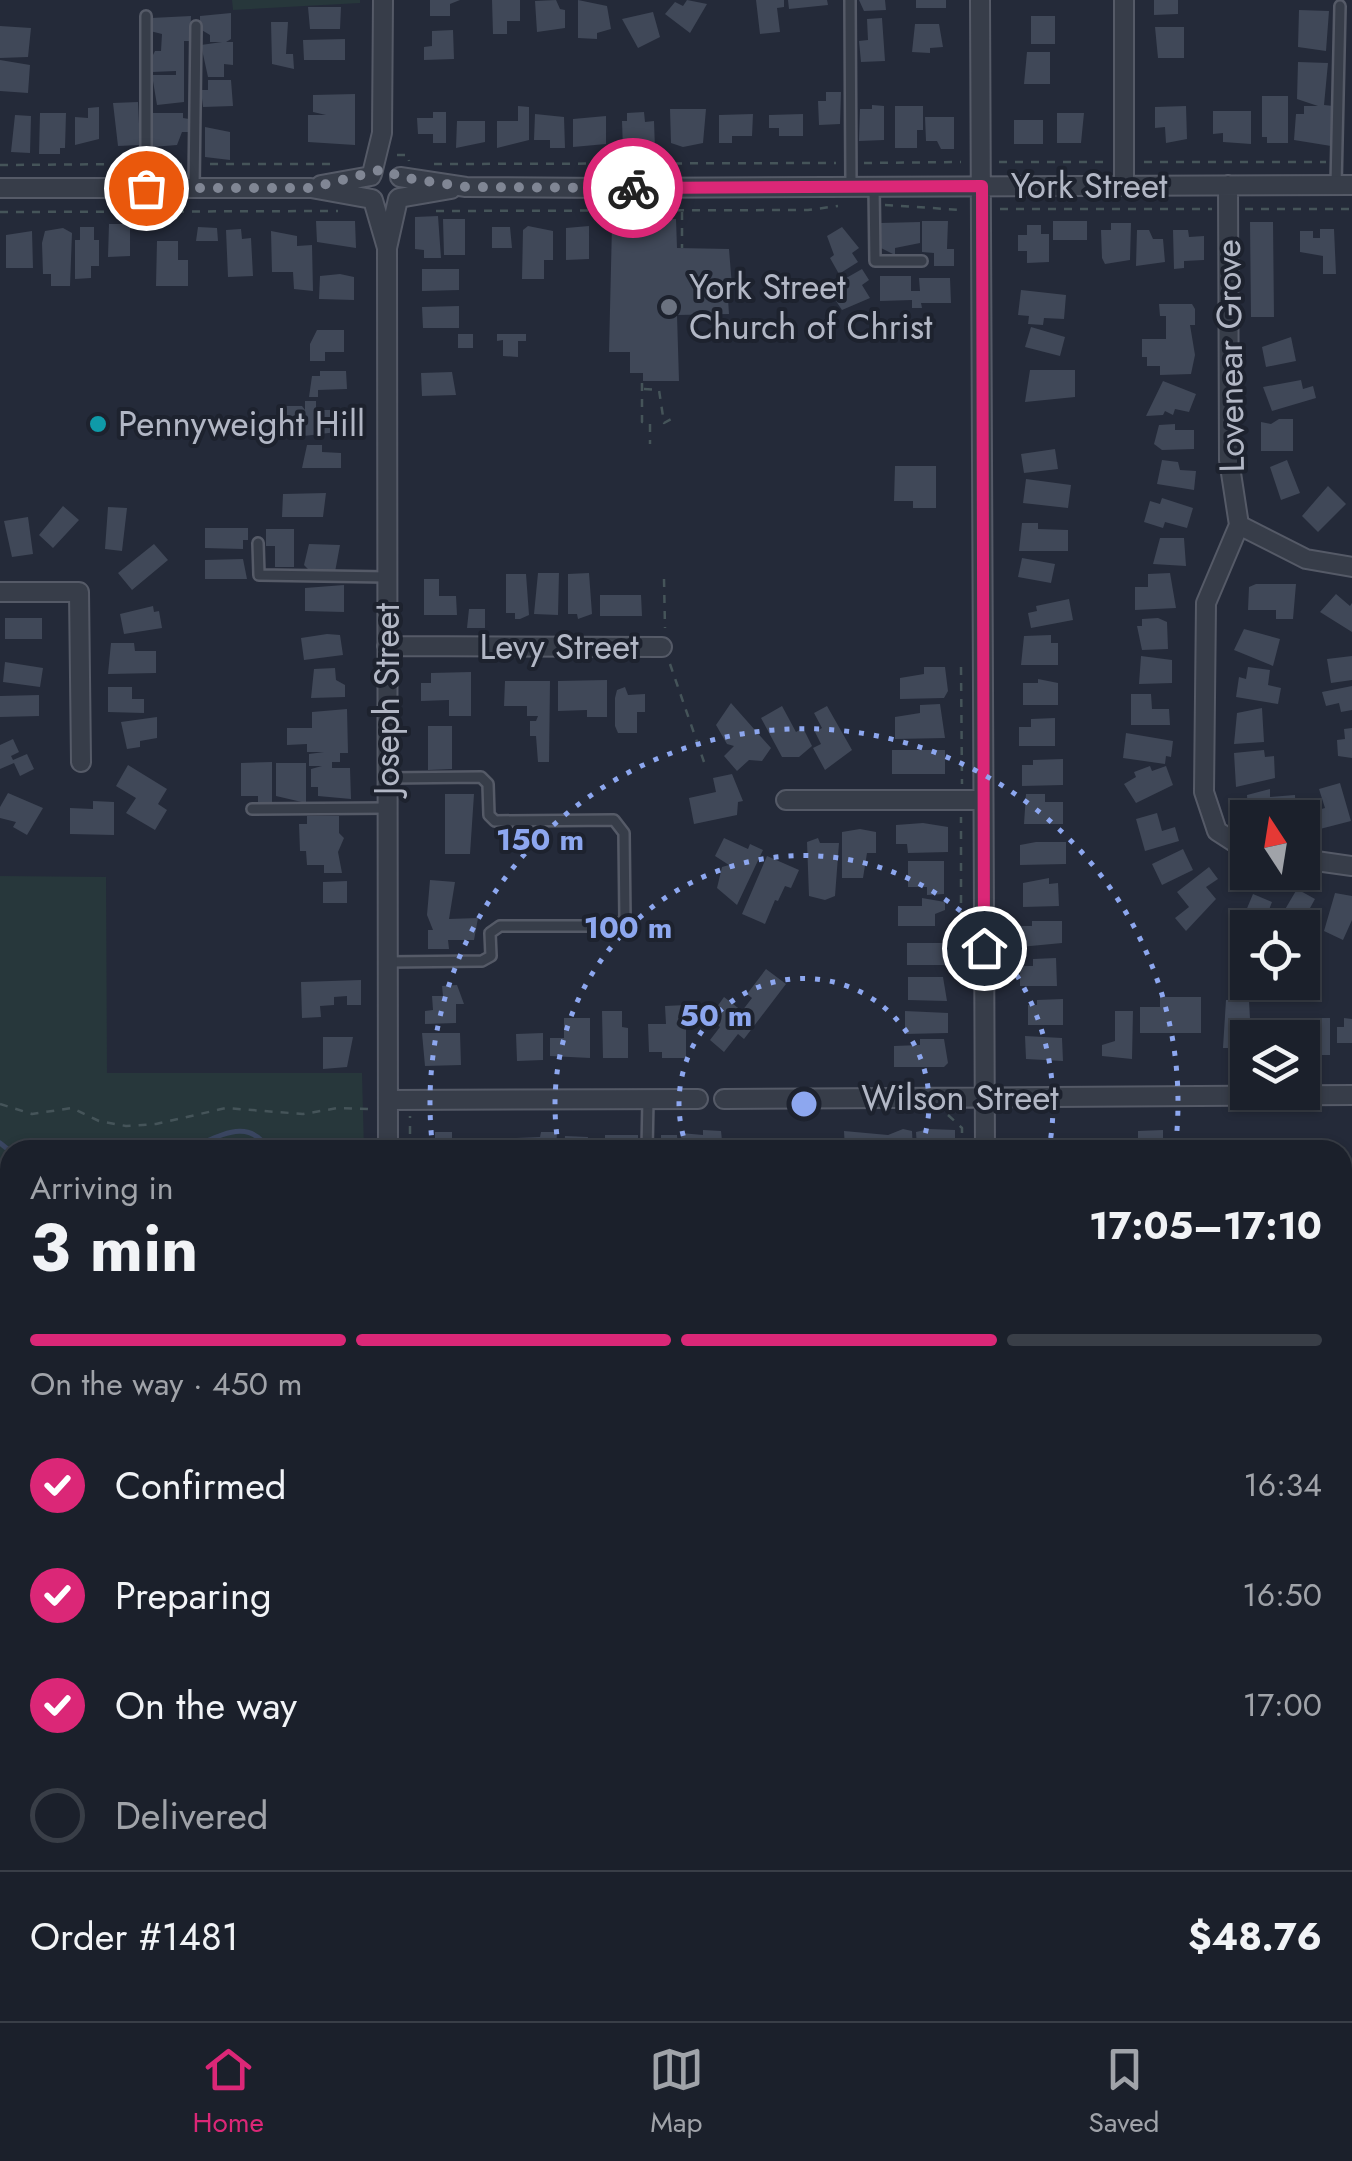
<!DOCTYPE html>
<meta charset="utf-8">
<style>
body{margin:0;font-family:Jost,sans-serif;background:#242833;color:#f1f3f6;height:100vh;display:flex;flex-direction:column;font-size:38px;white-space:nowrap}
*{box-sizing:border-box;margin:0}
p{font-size:32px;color:#a0a3a9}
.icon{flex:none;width:55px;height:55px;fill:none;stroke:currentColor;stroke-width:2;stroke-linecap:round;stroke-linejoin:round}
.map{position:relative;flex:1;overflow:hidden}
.drawer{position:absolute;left:0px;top:1140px;width:1352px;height:882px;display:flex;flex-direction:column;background:#1b202b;border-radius:30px 30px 0 0;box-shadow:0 2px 8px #0004,0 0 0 2px #393e47}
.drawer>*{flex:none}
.needle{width:65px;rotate:348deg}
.buttons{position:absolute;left:1230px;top:800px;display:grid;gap:20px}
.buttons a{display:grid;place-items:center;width:90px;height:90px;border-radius:0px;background:#1b202b;box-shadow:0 2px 8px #0004,0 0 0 2px #393e47;font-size:50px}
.pin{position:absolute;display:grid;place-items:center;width:85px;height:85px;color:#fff;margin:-42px;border:5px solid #fff;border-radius:50%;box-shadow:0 2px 10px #0007}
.courier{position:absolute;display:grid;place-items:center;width:100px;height:100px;margin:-50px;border:8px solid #db2777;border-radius:50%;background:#fff;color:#222;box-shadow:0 2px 12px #0007}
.summary em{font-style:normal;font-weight:700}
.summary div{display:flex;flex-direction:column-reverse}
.summary{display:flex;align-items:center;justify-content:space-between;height:170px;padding:0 30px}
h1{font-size:65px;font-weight:700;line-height:75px}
.bar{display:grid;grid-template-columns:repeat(4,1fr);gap:15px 10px;align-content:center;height:120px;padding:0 30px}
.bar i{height:12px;border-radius:8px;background:#393e47}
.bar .on{background:#db2777}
.bar p{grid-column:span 4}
.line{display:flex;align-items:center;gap:25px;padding:0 30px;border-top:2px solid #393e47}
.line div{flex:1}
ol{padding:0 30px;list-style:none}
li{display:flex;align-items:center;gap:30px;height:110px}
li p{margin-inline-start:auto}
li .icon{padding:10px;border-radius:50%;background:#db2777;color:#fff;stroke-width:4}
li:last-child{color:#a0a3a9}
li i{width:55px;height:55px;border:5px solid #393e47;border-radius:50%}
.tabs{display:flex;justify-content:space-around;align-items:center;height:140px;border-top:2px solid #393e47;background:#1b202b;font-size:28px;color:#a0a3a9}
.tabs a{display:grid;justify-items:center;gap:5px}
.tabs .on{color:#db2777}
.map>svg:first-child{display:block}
.green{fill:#27373b}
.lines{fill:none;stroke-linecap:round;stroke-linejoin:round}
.stream{stroke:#3a4661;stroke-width:5}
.building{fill:#404858}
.lane-casing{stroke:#555a67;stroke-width:14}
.street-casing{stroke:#555a67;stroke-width:22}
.path{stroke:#455459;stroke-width:2.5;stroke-dasharray:8 8;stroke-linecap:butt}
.lane{stroke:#373d49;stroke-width:9}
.street{stroke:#373d49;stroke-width:18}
.done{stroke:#808694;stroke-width:10;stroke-dasharray:0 18}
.route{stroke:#db2777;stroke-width:12}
.ring{fill:none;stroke:#8da7ef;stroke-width:5;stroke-dasharray:5 10}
.worship-dot{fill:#6b7280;stroke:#1d222e;stroke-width:4}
.culture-dot{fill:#0f9aa8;stroke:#1d222e;stroke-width:4}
.labels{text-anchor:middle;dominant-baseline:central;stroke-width:8;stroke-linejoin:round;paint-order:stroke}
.street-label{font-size:35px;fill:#b2b7c5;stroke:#1d222e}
.poi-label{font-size:35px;fill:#b2b7c5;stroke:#1d222e;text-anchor:start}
.centre{fill:#8da7ef;stroke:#1d222e;stroke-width:5}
.ring-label{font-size:30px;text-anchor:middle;font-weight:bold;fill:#8da7ef;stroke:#1d222e;stroke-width:8;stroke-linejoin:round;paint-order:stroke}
</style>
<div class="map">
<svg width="1352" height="2021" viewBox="0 0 1352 2021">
<rect width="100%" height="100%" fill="#242a39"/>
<path class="green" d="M232 0H360V3L233 10Z
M0 876 106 877 107 1073H362L364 1150H10V1164H0Z
M10 1290V1347L0 1330V1296Z"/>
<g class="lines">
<path class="stream" d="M0 1143 10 1151
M185 1150C217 1139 247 1114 269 1150
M1342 1591 1352 1592
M1023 2012 1024 2021"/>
</g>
<path class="building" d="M430 0H460L450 4V16H430Z
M492 0H520V21H507V34H493Z
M556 0 560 9 565 10V28L537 32 535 1Z
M578 0 607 6 611 29 597 33V39L578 38Z
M687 0 707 4 690 33 665 14 675 2 683 6Z
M756 0H784V7L777 8 780 32 760 34Z
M788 0H827L828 5 789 9Z
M859 0H885L886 10 864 11Z
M916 0H946V8H916Z
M1154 0H1178V14L1154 15Z
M308 7H341L340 29H310Z
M1299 10 1329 11 1326 51 1298 47Z
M653 12 660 37 638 48 622 19Z
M231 13V39L226 42H233V65L224 64V77H208L201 45 222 42H210V35L200 29V16Z
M191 16 190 41H184V102L157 105 152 75H176V71L152 72 151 59 155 51H161L162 34 150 31 151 18Z
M1031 16H1055V44H1031Z
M882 18 885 61 861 62 859 41 868 40 867 19Z
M271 22H288L286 54H293L294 69 272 64Z
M915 24H939L943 47 930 48V53L912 52Z
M0 26 31 28 28 57 0 58Z
M1155 27H1184V58H1158Z
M453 30 454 59 424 60V47L432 46V31Z
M345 39V60H304L303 40Z
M1027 52H1050V84H1024Z
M0 60 30 65 28 93 0 91Z
M1298 62 1328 63 1324 105 1333 106 1331 146 1294 140 1296 114H1304V106H1318L1297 99Z
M208 80H231L233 106 203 107 201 90H208Z
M826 92H841L840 124 819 125 818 101H826Z
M355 94V145L308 142V115H326L313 112V95Z
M1262 96H1288V143H1267V137H1262Z
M138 102 140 145 118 146 113 103Z
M872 105 884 106V140L859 141 860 109H872Z
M518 106 529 107V140L497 148V121H518Z
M895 106H923V130H917V148H895Z
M1186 106 1187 139 1166 143 1165 127 1155 128V107Z
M99 107V139L75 145V117L88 118V108Z
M670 109H706L703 143 683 147 671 143Z
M1213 111H1251V144L1223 142V133L1213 134Z
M433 112H446V143H433V134H418L417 118H433Z
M644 112 645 122 654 121 655 149 623 150 622 121H627V113Z
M40 113H66L65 148H60V154H39Z
M153 113H183V118L189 119V132H182L177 145 152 147Z
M1057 113H1084L1081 143H1057Z
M535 114 564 117 565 148H550V140H534Z
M753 114 752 136H732V143H719V115Z
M803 114V136H779V128H769V115Z
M15 115 31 116 30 153 11 152Z
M606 116V144L573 147V119Z
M925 117H954V149H941L937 141H926Z
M1014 120H1043V144H1014Z
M457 121H485V142L456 148Z
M205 127 230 132V160L205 157Z
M438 216 441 258H424V250L415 249V217Z
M443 219H465V255H444Z
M676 219 677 248 729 249 733 299H728L729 314 677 315 679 381H643V373H630V352H609L612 225 615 220Z
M316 221H355L356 248 317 242Z
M922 221H948L947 249H954V266H934V253L922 252Z
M1053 221H1087V240H1053Z
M920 222V243L895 248V255L881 248 880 223Z
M1250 222H1273L1274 317H1251Z
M1111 223H1131L1130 260 1105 264 1102 258 1101 230H1111Z
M109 224H130V256L108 257Z
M1027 225H1041V234H1049V262L1027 263V251H1018V235H1027Z
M528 226 553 231V260H544V279H522L523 230Z
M589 226V259L566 260V228Z
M80 227H94V240H99V266H91V278L75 279V240H80Z
M198 227 217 228 218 241H196Z
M492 227H510L512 248H492Z
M842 227 859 248 852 253 858 262 839 274 830 258 834 255 827 236Z
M63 228 72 233 70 286H51V274H43L42 243 45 231Z
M241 229 242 239 251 238 253 276 228 277 226 230Z
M1320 229H1334L1336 274H1323V256L1300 252V231H1313V238H1320Z
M1137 230H1149L1153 239H1163L1165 262 1136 266Z
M1173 230H1188L1189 237 1204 236V260L1184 261V268L1174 269Z
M32 231 33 268H6V235Z
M271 231 297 236V246L312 245 313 291 294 289 293 272H272Z
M157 241H178V260H188V286H156Z
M422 269H459V290L422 291Z
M862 269 869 280 862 285 870 298 842 310 836 301 842 297 834 285Z
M340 274 354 277V300L319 299 320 276Z
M880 276H911V291H920L919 278H950L951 303H921L922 308H912V300L880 301Z
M1021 290 1066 295 1064 319 1044 318 1043 325 1028 324 1029 316 1018 315Z
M1159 304H1192L1195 309V325H1190L1195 355 1191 374 1160 375V366H1147V357H1142V339H1166V316H1160Z
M459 306V328H423L422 307Z
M1031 327 1065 337 1060 356 1025 347Z
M317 330H344V352H325V361H310V344Z
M458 334H473V348H458Z
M497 334H526V341H518V357L503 356V340L497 341Z
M1291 337 1296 361 1266 367 1262 347Z
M1030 370H1075V397L1025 402Z
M320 371H346L347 389 318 390V397H309L312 376H320Z
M452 372 456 395 422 396 421 373Z
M1301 380 1303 389 1313 386 1316 398 1272 411 1263 387Z
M1163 381 1196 394 1189 412 1175 409 1173 415 1165 411 1163 415 1146 416Z
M305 401H316V410H337V432L304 436 302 424 293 425V432H278V406H302L305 410Z
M1279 419H1293V451H1261V422L1271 424Z
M1175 424V430H1194V449L1162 450 1154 444 1159 425Z
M307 445H322V452L341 453V468H302Z
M1055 449 1058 469 1024 473 1021 454Z
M1162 460 1178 462 1180 470 1196 471 1194 490 1157 484Z
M1287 460 1300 493 1281 500 1270 467Z
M895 466H936V508H913V501H894Z
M1026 479 1071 485 1068 508 1023 503Z
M1328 486 1346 504 1318 532 1302 516Z
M326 493 323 517H282L283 494Z
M1162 498 1193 508 1187 528 1165 522 1163 528 1144 522 1150 501 1160 504Z
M63 506 79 520 53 548 39 535Z
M108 507 127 508 122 551 105 549Z
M28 517 33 554 12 557 4 521Z
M1022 523H1038V529L1068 530V551H1019Z
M205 528H248V540H243V549L205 548Z
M266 529H294V567H275V546H266Z
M1160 538H1184L1186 566 1153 564Z
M154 544 168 560 132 590 118 573Z
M309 544 340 545 335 572 310 571 304 565Z
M1022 558 1055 564 1051 583 1018 577Z
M243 559 247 579H205V560Z
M538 573H559L558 615 534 614Z
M589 573 592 614 578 619 577 614H568V574Z
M1170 573 1176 608 1135 610V587H1148V574Z
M506 574H526L529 615 520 619H515V613H506Z
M424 579H439V596H456L457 615H424Z
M1256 584H1296L1293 619H1276V610H1248L1249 587Z
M344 585V612L305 611V588Z
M1336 594 1350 606 1352 603V632L1320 612Z
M600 595H641L642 616H600Z
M1069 599 1073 620 1031 628 1028 613 1037 611 1036 606Z
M153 606 154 612 159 611 162 628 124 634 120 614Z
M469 609H485V628H467Z
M5 618H42V639H5Z
M1158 618 1167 622 1168 649 1142 650 1137 626H1142V619Z
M1244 629 1280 639 1273 666 1234 650Z
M327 634 340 635 343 655 304 660 301 638Z
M1051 635V643H1058V665H1021L1024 636Z
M111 643H134L135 651H156V673L108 674Z
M1141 656 1172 660V683L1139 684Z
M1352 656V680L1331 683 1327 659Z
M5 662 43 668 40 687 3 682Z
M924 667H945L948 691 944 698 900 699V678L924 674Z
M1248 667 1270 670 1268 685 1281 688 1278 704 1236 697 1239 677 1246 679Z
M335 668 336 680 345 685V697L311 698 314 669Z
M471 672V716H449V700L421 701V683H431V673Z
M1038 679 1058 683V705H1023V683H1038Z
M607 680V717H587V710L558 711V681Z
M505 681H550L549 762H538L536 736H530V721H536L538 716H527V706H504Z
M1352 686V710L1341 712 1339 703 1326 706 1322 692Z
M108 687H132V699H144V713L108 712Z
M625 687 628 695 645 694V712H637V733H618L615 726V698L617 690Z
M1131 694H1151L1152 709H1169L1170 725H1131Z
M39 695V716L0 717V696Z
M731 703 771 748 762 761 749 760 737 771 724 756 734 746 727 744 716 725Z
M940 704 945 738 895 739V717L920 713V705Z
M782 706 796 732 803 728 812 746 799 757H782L761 718Z
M827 706 852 750 825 770 813 748 821 744 815 732 822 728 814 713Z
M1262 708 1264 742 1234 744 1237 713Z
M347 709 348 753H340V762H332V768H350L351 799 318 796V787H311V769L322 766H309V754L324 752H307V744L287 745V728H312V712Z
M157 717V738L140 741V747L127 749 121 722Z
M1055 718V746H1019V727H1031V719Z
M428 726H452V769L428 770Z
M1352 728V758L1338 756 1337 740 1345 739 1344 729Z
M1126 733 1173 741 1171 757 1166 756 1165 764 1123 758Z
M13 739 19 752 11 756 13 760 27 754 34 769 20 776 14 763 0 769V745Z
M892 750H945V774H892Z
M1264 750 1265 757 1274 756 1275 778 1236 787 1234 753Z
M1063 759V785L1022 786V765H1033V760Z
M272 762V802H258V796H241V763Z
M276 763H306V803L276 796Z
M128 765 167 789 158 804 167 810 155 830 126 813 136 798 116 786Z
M1150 766 1152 771 1166 766 1173 785 1136 803 1124 784 1136 777 1134 772Z
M732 774 743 801 738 802 737 815 694 824 689 798 716 792 713 778Z
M1340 783 1351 821 1316 830 1311 812 1325 808 1319 789Z
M1270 789V797L1295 795 1296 818H1280V809H1271L1272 817 1248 815 1247 795Z
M8 793 43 808 27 835 13 827 16 822 0 818V807Z
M445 794H474L470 854H445Z
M1026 794H1045V802H1063V824H1024Z
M93 801 114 802V835L70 834V808L93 809Z
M1157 813 1162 831 1175 827 1179 841 1145 851 1136 819Z
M307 816H339V833L344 838 338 852 342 873H324V865H307L306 851H300L299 824H307Z
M923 823 948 827V852L908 853 907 844H896V825Z
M860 829 876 832V853H867L863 878H842V832Z
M724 838 748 849 750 844 763 850 737 905 717 888 722 867 729 865 715 856Z
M818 838 820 843H839L835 896 825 900 809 896 807 842Z
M1036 842H1066V864L1020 865V845Z
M1183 849 1193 870 1162 885 1152 864Z
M767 856 799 870 791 888 785 886 778 901 775 900 765 924 742 914Z
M908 861H944V894L927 895V887H908Z
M1209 867 1218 879 1206 887 1216 899 1186 931 1175 918 1189 907 1177 892Z
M1049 878V884L1058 883 1059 906 1023 907V883Z
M430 880 455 882 449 919 478 918 474 940H448L449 949H428V930H433L427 915Z
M347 881V903H323V882Z
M1297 889 1315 899 1299 928H1285L1277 923Z
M1335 893 1352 896V920L1343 940 1324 931Z
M1253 894 1272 902 1262 928H1248V942L1235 937Z
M922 898 945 902V910L935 914V926H898V906H922Z
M1032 921H1062V943L1020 947 1021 926H1032Z
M907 943H948V965H907Z
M1056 958 1057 986H1020V966H1033V959Z
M766 969 786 984 744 1039 738 1034 724 1052 710 1040 720 1027 709 1018 724 997 742 1011 752 998 747 994Z
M908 977H943L947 1001 908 1000Z
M361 980V1005H347V996L334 997V1005L320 1006 321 1017 302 1018 301 982Z
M457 985 464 1004H456V1023L425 1024V1011L433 1010 432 996H443L442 986Z
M1160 997H1201V1033H1140V1007H1160Z
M1063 999V1025H1028V1005H1037V1000Z
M1226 1000H1249L1251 1038H1248V1048H1223Z
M686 1005V1058H662V1052H649L648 1024H666L665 1006Z
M602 1011H622V1027L628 1028V1058H603Z
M905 1011 948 1013V1033L905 1034Z
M1115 1011H1133L1132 1059 1102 1056V1045L1115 1041Z
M564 1018H590V1058L550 1056V1038H564Z
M1306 1018H1330V1055H1308Z
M1344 1018 1352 1019V1043H1337V1027H1344Z
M1292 1019V1038H1268V1020Z
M422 1033H460L461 1065 425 1066Z
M543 1033V1060L517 1061 516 1034Z
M1025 1036 1062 1038 1063 1061 1026 1059Z
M323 1037H353L347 1067 323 1069Z
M920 1039H944L948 1063 944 1067H894V1046L920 1045Z
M903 1129 912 1131 913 1150H845L844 1131 888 1135Z
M929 1129 955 1130V1150L917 1148 916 1132Z
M703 1130 721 1131 723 1150 682 1149 681 1133 703 1135Z
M1163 1130V1150H1138V1131Z
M435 1132H452V1150H422V1141L435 1140Z
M541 1132H557L556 1150H519L516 1138 540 1137Z
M605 1135H638V1150H605Z
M661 1135H677L678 1150H653L654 1143H661Z
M565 1136 588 1137 587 1148 564 1147Z
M0 1426 3 1431 10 1427V1529L0 1515Z"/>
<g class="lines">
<g class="lane-casing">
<path id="lane" d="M850 0 851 186
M146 16V188
M1336 185 1340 6
M874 186 875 261H922
M194 188 196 26
M258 543 259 575 387 577
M388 778 481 777 488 784 489 815 495 821 614 820 624 833 625 920 614 926H500L490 933 491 956 482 961 388 962
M252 809 388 808
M647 1150 648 1099
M162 2021 171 2012
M745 2021V2012
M815 2021V2012"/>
</g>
<g class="street-casing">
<path id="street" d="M980 0 985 1150
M372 174 382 133 383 0
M400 177 466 187 606 188 1352 185
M321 185 371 176
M1228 185 1229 460 1239 525 1206 603 1204 792 1217 831 1248 851
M1124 186V0
M0 188H311L372 199
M399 198 451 189
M373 200 387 248
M1239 525 1306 559 1352 567
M0 592H79L81 762
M387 646 662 647
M786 800H983
M1302 859 1352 866
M724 1099 1352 1095
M388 1100 698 1099
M388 1150 387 248 398 199
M0 1600 10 1605
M0 1813 10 1824
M183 2012 190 2021
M390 2012V2021
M835 2012V2021
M986 2012V2021"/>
</g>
<path class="path" d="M397 155H408L409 161
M999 162H1106
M1144 162H1326
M864 163 961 162
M160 164H182
M210 164H332
M434 164 836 163
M0 165 132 164
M885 205 962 210
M1000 209H1212
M1245 209H1352
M436 211 808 210 838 206
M0 212 338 211
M682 212V248
M642 383V422L650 423V444
M644 389 659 390 664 423 673 418
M664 579 665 628
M670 664 704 762
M961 667 962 784
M961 935V817
M0 1104 32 1114 72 1108 99 1121 126 1126 156 1124 226 1108 303 1114 338 1108 369 1109
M948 1115 962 1128V1150
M410 1150V1116
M0 1268 10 1286 0 1291
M0 1301 10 1294
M0 1320 10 1336
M0 1363 10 1379
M4 1410 10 1406
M0 1538 10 1553
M1342 1568 1352 1569
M2 1585 10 1574
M0 1773 10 1784
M215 2012 223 2021
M1062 2021 1063 2012"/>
<use href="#lane" class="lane"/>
<use href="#street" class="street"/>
</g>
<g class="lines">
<path class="done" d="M146 188H311L384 169 400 177 466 187 633 188"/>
<path class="route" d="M633 188 982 186 984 948"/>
</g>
<g class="ring">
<path d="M688 1150A125 125 0 1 1 920 1150"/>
<path d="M559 1149A249 249 0 1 1 1049 1149"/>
<path d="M433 1150A374 374 0 1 1 1175 1150"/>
</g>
<circle class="worship-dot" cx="669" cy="307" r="10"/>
<circle class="culture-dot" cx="98" cy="424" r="10"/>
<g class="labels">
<g class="street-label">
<text x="1089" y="186">York Street</text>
<text transform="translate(1230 356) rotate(-91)">Lovenear Grove</text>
<text x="559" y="647">Levy Street</text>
<text transform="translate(387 699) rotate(-90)">Joseph Street</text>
<text x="960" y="1098">Wilson Street</text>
</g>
<g class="poi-label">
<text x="689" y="287">York Street<tspan x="689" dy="40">Church of Christ</tspan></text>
<text x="118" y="424">Pennyweight Hill</text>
</g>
</g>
<circle cx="804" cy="1104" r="15" class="centre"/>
<g class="ring-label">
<text x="540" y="850">150 m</text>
<text x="628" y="938">100 m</text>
<text x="716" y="1026">50 m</text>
</g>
</svg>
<div class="buttons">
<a><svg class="needle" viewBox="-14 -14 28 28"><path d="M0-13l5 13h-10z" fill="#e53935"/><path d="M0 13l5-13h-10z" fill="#a0a3a9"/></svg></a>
<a><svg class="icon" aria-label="locate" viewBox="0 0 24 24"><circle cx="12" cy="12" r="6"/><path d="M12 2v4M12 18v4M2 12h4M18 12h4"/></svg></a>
<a><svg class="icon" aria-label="layers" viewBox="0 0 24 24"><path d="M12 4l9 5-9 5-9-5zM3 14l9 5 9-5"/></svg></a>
</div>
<div class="pin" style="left:146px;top:188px;background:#ea580c"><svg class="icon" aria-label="bag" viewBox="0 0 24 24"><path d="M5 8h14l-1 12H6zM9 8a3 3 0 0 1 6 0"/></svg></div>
<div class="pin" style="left:984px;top:948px;background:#1f2937"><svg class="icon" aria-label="home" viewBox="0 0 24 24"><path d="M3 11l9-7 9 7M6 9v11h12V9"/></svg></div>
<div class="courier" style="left:633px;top:188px"><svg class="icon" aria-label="bike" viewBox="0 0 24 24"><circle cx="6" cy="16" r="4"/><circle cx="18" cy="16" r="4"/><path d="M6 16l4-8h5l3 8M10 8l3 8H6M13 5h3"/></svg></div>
<section class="drawer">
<div class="summary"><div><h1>3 min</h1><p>Arriving in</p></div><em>17:05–17:10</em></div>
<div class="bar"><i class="on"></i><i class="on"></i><i class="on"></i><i></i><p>On the way · 450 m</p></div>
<ol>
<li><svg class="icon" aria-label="check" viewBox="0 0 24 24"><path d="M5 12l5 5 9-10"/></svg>Confirmed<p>16:34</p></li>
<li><svg class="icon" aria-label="check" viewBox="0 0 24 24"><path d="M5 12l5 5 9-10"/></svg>Preparing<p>16:50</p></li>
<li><svg class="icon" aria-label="check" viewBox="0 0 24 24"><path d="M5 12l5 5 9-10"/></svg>On the way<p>17:00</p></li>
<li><i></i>Delivered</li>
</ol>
<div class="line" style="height:130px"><div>Order #1481</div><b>$48.76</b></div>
</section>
</div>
<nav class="tabs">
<a class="on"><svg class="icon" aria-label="home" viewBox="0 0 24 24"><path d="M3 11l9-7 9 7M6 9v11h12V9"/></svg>Home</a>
<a><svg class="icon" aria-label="map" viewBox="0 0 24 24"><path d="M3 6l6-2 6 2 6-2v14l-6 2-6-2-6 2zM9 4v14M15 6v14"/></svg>Map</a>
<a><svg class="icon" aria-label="saved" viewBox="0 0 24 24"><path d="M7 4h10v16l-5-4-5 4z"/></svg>Saved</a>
</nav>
